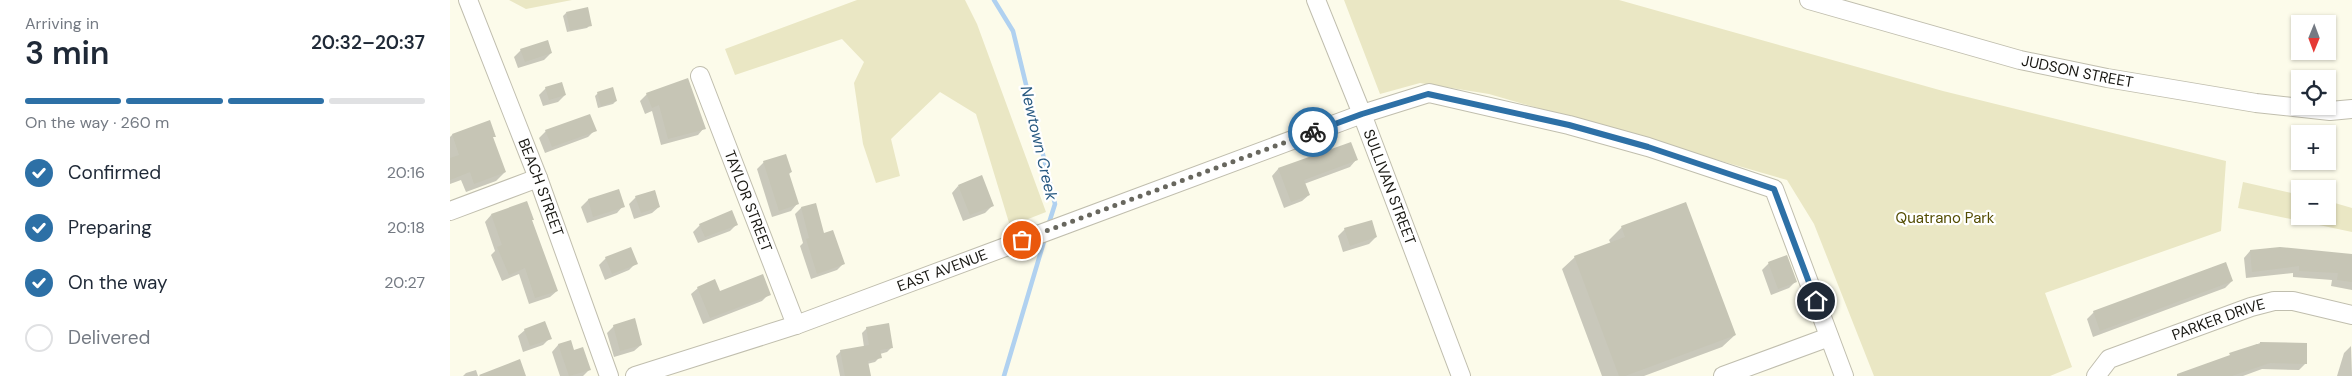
<!DOCTYPE html>
<meta charset="utf-8">
<style>
body{margin:0;font-family:"DM Sans",sans-serif;background:#f6f6f7;color:#1f2937;height:100vh;display:flex;flex-direction:column;font-size:19px;white-space:nowrap}
*{box-sizing:border-box;margin:0}
p{font-size:16px;color:#747a83}
.icon{flex:none;width:28px;height:28px;fill:none;stroke:currentColor;stroke-width:2;stroke-linecap:round;stroke-linejoin:round}
.map{position:relative;flex:1;overflow:hidden}
.drawer{display:flex;flex-direction:column;background:#fff;width:450px}
.drawer>*{flex:none}
.needle{width:32px;rotate:181deg}
.tools{position:absolute;left:1841px;top:15px;display:grid;gap:10px}
.tools a{display:grid;place-items:center;width:45px;height:45px;border-radius:0px;background:#fff;box-shadow:0 1px 4px #0004;font-size:25px}
.pin{position:absolute;display:grid;place-items:center;width:42px;height:42px;color:#fff;margin:-21px;border:2px solid #fff;border-radius:50%;box-shadow:0 1px 5px #0007}
.courier{position:absolute;display:grid;place-items:center;width:50px;height:50px;margin:-25px;border:4px solid #2d70a6;border-radius:50%;background:#fff;color:#222;box-shadow:0 1px 6px #0007}
.summary em{font-style:normal;font-weight:600}
.summary div{display:flex;flex-direction:column-reverse}
.summary{display:flex;align-items:center;justify-content:space-between;height:85px;padding:0 25px}
h1{font-size:32px;font-weight:600;line-height:38px}
.bar{display:grid;grid-template-columns:repeat(4,1fr);gap:8px 5px;align-content:center;height:60px;padding:0 25px}
.bar i{height:6px;border-radius:4px;background:#e0e1e3}
.bar .on{background:#2d70a6}
.bar p{grid-column:span 4}
ol{padding:0 25px;list-style:none}
li{display:flex;align-items:center;gap:15px;height:55px}
li p{margin-inline-start:auto}
li .icon{padding:5px;border-radius:50%;background:#2d70a6;color:#fff;stroke-width:4}
li:last-child{color:#747a83}
li i{width:28px;height:28px;border:2px solid #e0e1e3;border-radius:50%}
main{display:flex;flex:1;min-height:0}
.map>svg:first-child{display:block}
.green{fill:#eae7c4}
.shadow{fill:#0003}
.lines{fill:none;stroke-linecap:round;stroke-linejoin:round}
.stream{stroke:#b0d1f0;stroke-width:4.5}
.building{fill:#c6c5b5}
.street-casing{stroke:#c0beae;stroke-width:20}
.street{stroke:#fff;stroke-width:18}
.done{stroke:#68675e;stroke-width:5;stroke-dasharray:0 9}
.route{stroke:#2d70a6;stroke-width:6}
.labels{text-anchor:middle;dominant-baseline:central;stroke-width:4.5;stroke-linejoin:round;paint-order:stroke}
.street-label{font-size:15px;fill:#191813;stroke:#fff}
.park-label{font-size:15px;fill:#544d03;stroke:#fff}
.water-label{font-size:16px;font-style:italic;fill:#275981;stroke:#fff}
</style>
<main>
<section class="drawer">
<div class="summary"><div><h1>3 min</h1><p>Arriving in</p></div><em>20:32–20:37</em></div>
<div class="bar"><i class="on"></i><i class="on"></i><i class="on"></i><i></i><p>On the way · 260 m</p></div>
<ol>
<li><svg class="icon" aria-label="check" viewBox="0 0 24 24"><path d="M5 12l5 5 9-10"/></svg>Confirmed<p>20:16</p></li>
<li><svg class="icon" aria-label="check" viewBox="0 0 24 24"><path d="M5 12l5 5 9-10"/></svg>Preparing<p>20:18</p></li>
<li><svg class="icon" aria-label="check" viewBox="0 0 24 24"><path d="M5 12l5 5 9-10"/></svg>On the way<p>20:27</p></li>
<li><i></i>Delivered</li>
</ol>
</section>
<div class="map">
<svg width="1902" height="376" viewBox="0 0 1902 376">
<rect width="100%" height="100%" fill="#fcfbea"/>
<path class="green" d="M59 0H122L76 9Z
M407 0H515L527 24 596 212 560 226 526 114 490 92 441 139 450 176 426 183 413 144 404 83 414 62 392 39 285 75 275 49Z
M894 0H1169L1493 91 1776 161 1771 231 1595 293 1622 367 1600 376H1424L1364 224 1337 180 1039 94 970 83 930 94Z
M1793 182 1850 195V216H1878V201L1902 208V232L1788 208Z"/>
<path class="shadow" d="M116 13 140 25 137 28 117 32 113 16Z
M71 50 101 53 94 60 68 68 64 57Z
M96 88 115 95 108 102 93 106 89 95Z
M148 93 166 101 163 104 148 108 145 96Z
M197 94 254 128 248 135 211 145 202 111 195 114 190 101Z
M145 130 138 137 95 153 89 138 96 131Z
M2 135 44 136 42 138 55 172 46 181 16 192 11 180 0 184V137Z
M906 160 900 167 854 184 859 195 852 201 834 208 822 176 828 169Z
M314 162 341 172 338 175 347 204 341 211 322 217 307 169Z
M508 186 542 206 535 213 513 221 502 193Z
M168 190 173 206 167 213 137 223 131 207 138 200Z
M186 197 209 207 202 213 184 219 179 204Z
M365 204 373 234 393 264 387 270 361 279 350 246 353 243 345 214 351 208Z
M41 215 80 221 107 291 100 297 79 304 69 274 52 281 41 255 45 251 35 222Z
M250 225H286L280 231 248 243 243 232Z
M1172 227 1285 335 1272 347 1194 376H1152L1112 269 1125 257 1161 244 1159 240Z
M895 229 926 237 919 244 893 252 888 236Z
M1800 251 1902 256V290L1881 286 1882 280 1843 277V273L1796 278 1794 258Z
M156 258 186 263 179 270 155 280 149 265Z
M1319 263 1346 281 1339 288 1321 295 1312 270Z
M1782 281 1775 288 1643 337 1637 319 1644 312Z
M248 288 269 293 319 294 312 301 253 324 241 294Z
M164 326 191 345 184 351 164 357 157 333Z
M417 328 442 347 437 352 430 354V357L425 362 417 364 419 376H390L386 356 391 351 414 347 412 333Z
M75 330 100 338 93 345 73 352 68 336Z
M120 341 123 352 140 369 133 376H110L102 352 108 345Z
M1810 343 1856 363 1849 370 1812 369 1793 376H1735Z
M1901 346 1902 376H1887L1894 353Z
M26 370 28 376H13L16 373Z"/>
<g class="lines">
<path class="stream" d="M544 0 563 31 605 204 598 226
M554 376 595 238"/>
</g>
<path class="building" d="M138 7 142 26 120 30 116 12Z
M98 40 102 53 75 62 70 49Z
M238 78 256 129 218 139 209 105 202 108 196 93Z
M112 82 116 95 99 100 95 87Z
M163 87 167 101 151 106 147 92Z
M140 114 147 131 102 147 95 130Z
M40 120 46 137H43L56 172 24 184 20 172 0 180V158L9 155 2 134Z
M901 142 908 160 854 180 860 195 841 202 828 168Z
M336 154 342 172 339 173 349 204 329 211 313 161Z
M532 175 544 206 520 215 508 185Z
M169 189 175 207 143 217 138 199Z
M205 190 210 207 191 213 185 196Z
M77 201 84 220H82L108 291 85 298 75 268 59 275 47 247 52 245 41 214Z
M1236 202 1286 335 1175 376H1169L1124 256 1175 237 1171 226Z
M366 203 374 233 383 230 395 264 367 274 356 239 359 238 351 207Z
M282 210 288 225 255 237 249 224Z
M922 220 927 237 900 246 894 228Z
M181 247 188 264 162 274 155 257Z
M1830 247 1902 254V282L1887 280 1888 273 1849 271V266L1802 272 1800 250Z
M1337 255 1347 282 1328 289 1318 262Z
M1776 262 1783 281 1650 331 1643 311Z
M313 274 321 295 260 318 247 287 265 279 270 291Z
M185 318 192 345 170 351 163 325Z
M95 321 102 339 80 346 74 329Z
M439 323 443 348 430 350 432 358 418 361 421 376H395L390 350 419 345 416 327Z
M121 340 124 350 133 347 141 370 119 376 108 344Z
M1810 342 1857 343V364L1820 363 1782 376H1727V374L1780 355 1779 353 1807 344 1810 345Z
M70 359 76 376H30L29 375Z"/>
<g class="lines">
<g class="street-casing">
<g id="street">
<path id="s1" d="M18 0 88 178 159 376"/>
<path id="s2" d="M866 0 912 114 1011 376"/>
<path id="s3" d="M1359 0 1570 60 1657 78 1806 103 1880 111 1902 109"/>
<path id="s4" d="M250 76 346 325"/>
<path d="M0 211 88 178"/>
<path id="s5" d="M185 376 346 325 912 114 979 93 1119 125 1198 147 1324 189 1394 376"/>
<path d="M1273 376 1379 337"/>
<path id="s6" d="M1646 376 1659 359 1801 307 1824 301H1843L1902 315"/>
</g>
</g>
<use href="#street" class="street"/>
</g>
<g class="lines">
<path class="done" d="M572 240 863 132"/>
<path class="route" d="M863 132 912 114 978 94 1119 125 1198 147 1324 189 1366 301"/>
</g>
<g class="labels">
<g class="street-label">
<text stroke="none"><textPath href="#s3" startOffset="278">JUDSON STREET</textPath></text>
<text stroke="none"><textPath href="#s1" startOffset="201">BEACH STREET</textPath></text>
<text stroke="none"><textPath href="#s2" startOffset="201">SULLIVAN STREET</textPath></text>
<text stroke="none"><textPath href="#s4" startOffset="134">TAYLOR STREET</textPath></text>
<text stroke="none"><textPath href="#s5" startOffset="325">EAST AVENUE</textPath></text>
<text stroke="none"><textPath href="#s6" startOffset="138">PARKER DRIVE</textPath></text>
</g>
<g class="park-label">
<text x="1495" y="218">Quatrano Park</text>
</g>
<g class="water-label">
<text transform="translate(589 143) rotate(77)">Newtown Creek</text>
</g>
</g>
</svg>
<div class="tools">
<a><svg class="needle" viewBox="-14 -14 28 28"><path d="M0-13l5 13h-10z" fill="#e53935"/><path d="M0 13l5-13h-10z" fill="#747a83"/></svg></a>
<a><svg class="icon" aria-label="locate" viewBox="0 0 24 24"><circle cx="12" cy="12" r="6"/><path d="M12 2v4M12 18v4M2 12h4M18 12h4"/></svg></a>
<a>+</a>
<a>−</a>
</div>
<div class="pin" style="left:572px;top:240px;background:#ea580c"><svg class="icon" aria-label="bag" viewBox="0 0 24 24"><path d="M5 8h14l-1 12H6zM9 8a3 3 0 0 1 6 0"/></svg></div>
<div class="pin" style="left:1366px;top:301px;background:#1f2937"><svg class="icon" aria-label="home" viewBox="0 0 24 24"><path d="M3 11l9-7 9 7M6 9v11h12V9"/></svg></div>
<div class="courier" style="left:863px;top:132px"><svg class="icon" aria-label="bike" viewBox="0 0 24 24"><circle cx="6" cy="16" r="4"/><circle cx="18" cy="16" r="4"/><path d="M6 16l4-8h5l3 8M10 8l3 8H6M13 5h3"/></svg></div>
</div>
</main>
